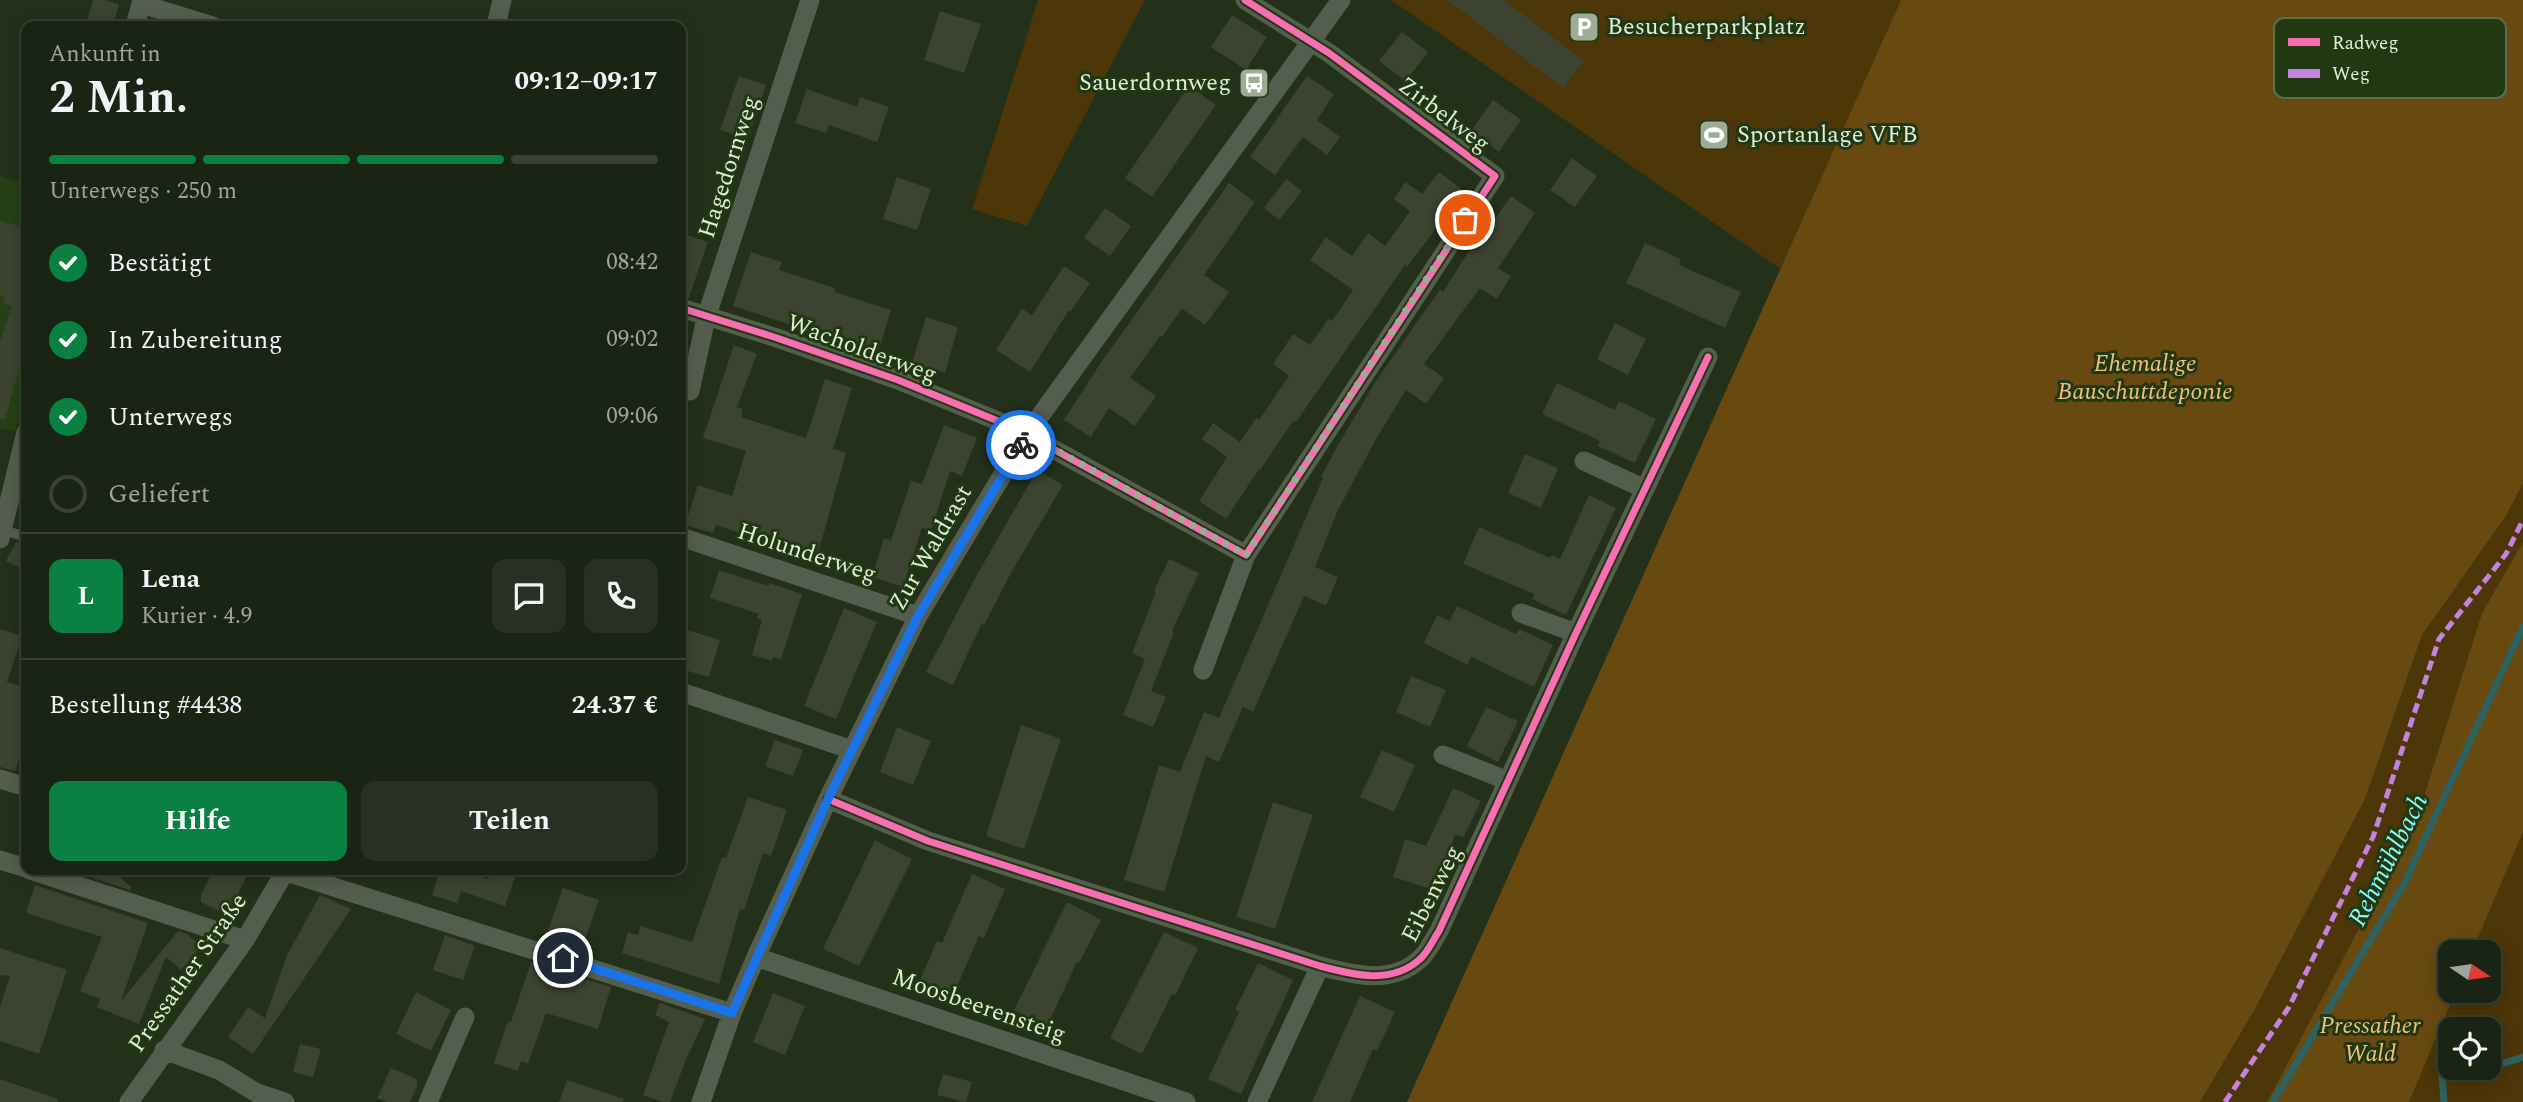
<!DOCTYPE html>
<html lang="de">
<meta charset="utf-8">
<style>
body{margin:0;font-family:Spectral,serif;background:#273022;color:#f1f3f6;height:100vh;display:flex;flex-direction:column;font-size:26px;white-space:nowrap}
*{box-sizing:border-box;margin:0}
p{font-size:23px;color:#9fa4a0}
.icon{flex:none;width:38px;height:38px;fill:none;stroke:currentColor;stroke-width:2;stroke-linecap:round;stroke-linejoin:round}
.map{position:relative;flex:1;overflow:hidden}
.sheet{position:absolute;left:21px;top:21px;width:665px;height:854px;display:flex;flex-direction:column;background:#1a2414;border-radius:14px;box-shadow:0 4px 18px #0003,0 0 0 2px #384134}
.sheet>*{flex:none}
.needle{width:46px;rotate:103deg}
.controls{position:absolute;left:2438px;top:940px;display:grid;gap:14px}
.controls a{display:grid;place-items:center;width:63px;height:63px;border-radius:14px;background:#1a2414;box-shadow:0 4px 18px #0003,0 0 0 2px #384134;font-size:35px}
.pin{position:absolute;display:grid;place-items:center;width:60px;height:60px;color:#fff;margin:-30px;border:4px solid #fff;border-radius:50%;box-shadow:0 2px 7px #0007}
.courier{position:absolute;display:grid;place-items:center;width:70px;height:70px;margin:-35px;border:5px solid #1a73e8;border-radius:50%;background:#fff;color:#222;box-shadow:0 2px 9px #0007}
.summary em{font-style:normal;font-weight:700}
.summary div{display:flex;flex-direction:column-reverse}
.summary{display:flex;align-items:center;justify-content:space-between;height:119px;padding:0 28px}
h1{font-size:46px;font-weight:700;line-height:52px}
.bar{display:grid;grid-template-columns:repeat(4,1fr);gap:10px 7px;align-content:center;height:84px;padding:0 28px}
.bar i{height:9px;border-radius:5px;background:#384134}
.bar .current{background:#0b8043}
.bar p{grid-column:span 4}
.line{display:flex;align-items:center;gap:18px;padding:0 28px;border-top:2px solid #384134}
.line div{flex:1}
.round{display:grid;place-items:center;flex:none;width:74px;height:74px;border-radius:14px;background:#273022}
ol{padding:0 28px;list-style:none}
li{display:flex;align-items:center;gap:21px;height:77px}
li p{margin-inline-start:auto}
li .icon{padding:7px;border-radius:50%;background:#0b8043;color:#fff;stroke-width:4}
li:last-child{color:#9fa4a0}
li i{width:38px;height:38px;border:4px solid #384134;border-radius:50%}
.button{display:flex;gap:14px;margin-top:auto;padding:14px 28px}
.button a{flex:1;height:80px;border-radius:14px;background:#0b8043;color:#fff;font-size:28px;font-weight:700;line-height:80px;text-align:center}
.button a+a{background:#273022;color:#f1f3f6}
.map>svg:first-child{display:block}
.built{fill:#264015}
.green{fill:#4d3607;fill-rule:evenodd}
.forest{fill:#684a11}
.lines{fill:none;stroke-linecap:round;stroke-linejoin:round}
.stream{stroke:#2e6260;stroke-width:7}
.building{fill:#3c4330}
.lane{stroke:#545e4e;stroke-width:10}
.street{stroke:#545e4e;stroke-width:19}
.quiet{stroke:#c483df;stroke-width:5;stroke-dasharray:10 5;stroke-linecap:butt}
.cycleway-casing{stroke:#213812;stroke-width:11}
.cycleway{stroke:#f96db3;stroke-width:7}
.done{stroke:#9dac95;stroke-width:7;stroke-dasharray:0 12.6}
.route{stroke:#1a73e8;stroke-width:9}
.labels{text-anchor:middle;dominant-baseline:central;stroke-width:6;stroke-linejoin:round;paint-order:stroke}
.poi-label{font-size:24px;fill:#dfeed7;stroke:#213812;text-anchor:start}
.street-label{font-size:24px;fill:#dfeed7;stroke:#213812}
.park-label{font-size:24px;font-style:italic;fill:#f4c079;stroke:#213812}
.water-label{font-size:26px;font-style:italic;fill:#85faf9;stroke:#213812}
.key{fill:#213812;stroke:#5a6f4d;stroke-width:2}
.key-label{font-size:19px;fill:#dfeed7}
</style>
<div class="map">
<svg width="2523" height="1102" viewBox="0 0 2523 1102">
<rect width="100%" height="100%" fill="#23301a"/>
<path class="built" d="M0 176 26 184V388L15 432 0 428Z"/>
<path class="green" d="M1038 0H1145L1027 226 972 209Z
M1391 0H1901L1782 270Z
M2523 483V542L2482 613 2416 821 2267 1102H2200L2255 1009 2365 799 2422 635 2506 516Z
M2523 832V1102H2409L2456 991 2488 990V952H2472ZM2450 1029H2488V1068H2450Z"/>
<path class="forest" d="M1901 0H2523V483L2506 516 2422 635 2365 799 2255 1009 2200 1102H1407Z
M2523 542V832L2472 952H2450V990L2456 991 2409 1102H2267L2416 821 2482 613Z"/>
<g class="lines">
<path class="stream" d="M2476 1068 2485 1069 2523 1057
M2273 1102 2404 884 2523 627
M2444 1102 2441 1061 2450 1053"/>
</g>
<path class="building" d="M93 0H104L119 4 113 26 87 20Z
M1447 0H1504L1584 61 1563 88Z
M940 11 981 24 964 73 924 60Z
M1232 15 1267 37 1246 70 1211 47Z
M1402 32 1428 52 1406 81 1379 61Z
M739 76 766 85 748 139 720 130Z
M1307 76 1334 94 1317 120 1340 137 1327 155 1303 137 1275 175 1250 157Z
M1189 86 1216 105 1152 197 1125 178Z
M807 89 857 107 860 97 889 107 877 142 829 125 826 133 795 123Z
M1493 100 1521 120 1499 152 1471 131Z
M1572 158 1597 176 1575 207 1550 190Z
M1439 172 1464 191 1407 267 1405 265 1296 422 1293 421 1260 470 1259 469 1226 519 1199 501 1227 457 1202 439 1213 423 1240 442 1256 418 1259 420 1289 376 1273 364 1293 334 1310 345 1328 319 1332 321 1353 290 1310 260 1326 237 1352 256 1368 233 1385 246 1410 211 1394 199 1405 182 1422 194Z
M897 177 931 189 917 230 883 219Z
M1286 179 1302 191 1279 220 1264 208Z
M1229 183 1255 202 1204 275 1229 292 1205 325 1182 309 1162 337 1160 336 1130 378 1156 396 1135 426 1109 408 1091 437 1064 420 1100 364Z
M1511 196 1535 213 1498 268 1511 276 1497 299 1480 288 1424 364 1444 378 1426 404 1406 390 1376 439 1338 510 1315 567 1338 577 1326 606 1304 596 1253 712 1243 707 1219 762 1206 756 1164 892 1124 880 1159 765 1180 772 1204 712 1219 718 1323 478 1321 477 1338 445 1376 381 1417 322 1440 290 1443 292 1475 241 1478 243Z
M1105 208 1131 226 1110 256 1084 238Z
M0 221 26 228V346L5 419H0V342L12 306 3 304 6 297 0 296Z
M681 233 708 242 689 298 681 296Z
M1645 243 1681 259 1679 265 1741 292 1725 328 1626 283Z
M751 252 782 262 779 270 835 288 834 292 891 310 878 353 733 306Z
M1064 266 1090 283 1071 311 1069 310 1030 372 996 350 1022 309 1032 315Z
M926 317 958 327 945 373 912 363Z
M1615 323 1646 339 1628 375 1597 359Z
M734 345 757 354 737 407 743 409 741 417 806 438 825 379 852 388 833 449 846 453 816 561 784 553 785 548 716 525 713 533 685 525 698 485 732 496 746 451 703 438Z
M1557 383 1615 410 1619 401 1656 419 1635 463 1598 446 1600 441 1542 414Z
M944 425 977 438 962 476 950 471 931 531 922 528 903 587 872 577 884 538 891 540 911 481 922 484Z
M1525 454 1558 468 1541 508 1508 493Z
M1037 470 1063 485 1012 571 984 625 982 623 953 685 926 672 974 580Z
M1589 495 1616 508 1566 615 1532 599 1534 594 1463 564 1479 527 1550 558 1552 555 1560 559Z
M16 542 26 544V571L6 561Z
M1169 559 1199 573 1172 631 1174 632 1151 691 1166 697 1153 727 1123 715 1145 659 1132 653 1156 592 1154 591Z
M719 570 768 586 769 583 802 594 781 659 773 657 772 661 752 655 762 620 757 618 759 614 710 598Z
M1457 606 1516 634 1519 629 1553 645 1534 687 1471 657 1468 665 1424 643 1437 615 1450 621Z
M844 608 877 622 836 719 804 706Z
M681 628 720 640 709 677 681 669Z
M0 629 22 636 7 682 26 688V738L15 771 0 767Z
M1411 676 1446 690 1430 727 1396 712Z
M1486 707 1518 721 1498 762 1467 746Z
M1021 725 1061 739 1024 849 986 836Z
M897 727 931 741 913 785 880 772Z
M775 740 803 750 793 776 765 766Z
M1382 750 1415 765 1394 812 1360 797Z
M1453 788 1481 801 1463 838 1455 834 1437 891 1393 877 1405 839 1426 846Z
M748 797 787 810 771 856 763 853 744 910 740 909 719 984 622 953 628 932 638 935 641 926 692 942 722 857 726 858Z
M1273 802 1313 815 1275 929 1236 917Z
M875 840 912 859 859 966 823 949Z
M86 870H111L131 887 130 890 84 875Z
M213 870H250L227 915 201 902V895Z
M440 870H459L488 879 491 870H494L515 877 505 906 461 891 457 903 432 895Z
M972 874 1005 889 984 938 979 936 950 1002 917 987 937 941 942 943Z
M35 885 148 923 121 1001 178 931 187 934 201 946 181 970 166 957 139 1024 97 1007 100 999 80 991 102 937 26 913Z
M563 888 599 900 584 942 548 930Z
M320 895 351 909 253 1054 228 1037 248 1007 265 1018 287 955Z
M1067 902 1101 920 1079 963 1077 962 1047 1026 1014 1010Z
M1164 932 1198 948 1175 996 1172 994 1142 1054 1110 1038Z
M445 935 475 946 463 980 433 970Z
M0 948 67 970 39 1054 0 1041V1007L10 976 0 975Z
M531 962 611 987 598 1029 546 1013 528 1064 521 1061 518 1071 494 1063 508 1021 511 1022Z
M1258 963 1293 980 1241 1094 1208 1079 1239 1012 1235 1010Z
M416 992 451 1010 431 1051 396 1034Z
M773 993 805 1006 785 1055 753 1042Z
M1360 996 1395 1012 1377 1051 1373 1049 1350 1102H1312Z
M660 1003 705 1019 685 1062 670 1102H662L643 1095 669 1022 655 1015Z
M300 1044 321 1049 313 1077 293 1072Z
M391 1068 417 1079V1086L410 1102H387L377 1098Z
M943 1074 972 1082 966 1102 937 1095Z
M0 1079 58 1099 57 1102H0Z
M567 1080 624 1099 623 1102H559Z"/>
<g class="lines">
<path class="lane" d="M3 530 26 537"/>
<path class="street" d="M141 4 213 26
M135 26 142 0
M496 26 502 0
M681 308 774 337 898 380 1015 428 1246 555 1495 176 1329 53 1245 0
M690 391 706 318 810 0
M1584 461 1645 489
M681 537 918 616
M0 539 26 432
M1521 613 1576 633
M1203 670 1246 555
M681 692 852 750
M1443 755 1508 781
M0 779 26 787
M828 799 928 841 1320 966C1353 975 1392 985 1420 959 1428 952 1433 940 1439 931L1576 633 1708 357
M0 860 26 868
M30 870 245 940
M280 870 732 1013
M756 957 1186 1102
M164 1050 219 1070 257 1093 285 1102
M129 1102 245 940 286 870
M428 1102 465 1017
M701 1102 732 1013 756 957 828 799 918 616 1027 434 1341 0
M1257 1102 1320 966"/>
<path class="quiet" d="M2225 1102 2289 1007 2373 837 2439 639 2506 554 2523 520"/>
<g class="cycleway-casing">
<path id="cycleway" d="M681 308 774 337 898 380 1015 428 1246 555 1495 176 1329 53 1245 0
M828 799 928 841 1320 966C1353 975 1392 985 1420 959 1428 952 1433 940 1439 931L1576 633 1708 357"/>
</g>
<use href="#cycleway" class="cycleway"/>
</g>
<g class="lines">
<path class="done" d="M1021 445 1027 434 1246 555 1465 220"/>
<path class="route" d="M563 958 732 1013 828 799 918 616 1021 445"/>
</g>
<defs>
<g id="parking-square" transform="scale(1.575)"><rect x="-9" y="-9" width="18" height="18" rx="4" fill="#9dac95" stroke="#213812"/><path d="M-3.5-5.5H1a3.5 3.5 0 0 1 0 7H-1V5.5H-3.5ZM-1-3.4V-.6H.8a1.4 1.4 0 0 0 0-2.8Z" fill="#fff"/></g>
<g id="bus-square" transform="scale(1.575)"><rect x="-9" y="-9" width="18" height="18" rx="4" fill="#9dac95" stroke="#213812"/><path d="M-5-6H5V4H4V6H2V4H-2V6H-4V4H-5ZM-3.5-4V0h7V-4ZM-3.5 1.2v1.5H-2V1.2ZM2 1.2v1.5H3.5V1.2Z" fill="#fff"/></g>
<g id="stadium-square" transform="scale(1.575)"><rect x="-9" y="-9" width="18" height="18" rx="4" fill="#9dac95" stroke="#213812"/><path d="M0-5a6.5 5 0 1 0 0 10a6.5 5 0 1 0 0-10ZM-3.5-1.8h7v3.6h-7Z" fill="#fff"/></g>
</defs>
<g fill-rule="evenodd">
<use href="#parking-square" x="1584" y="27"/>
<use href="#bus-square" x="1254" y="83"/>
<use href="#stadium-square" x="1714" y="135"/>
</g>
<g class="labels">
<g class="poi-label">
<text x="1607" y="27">Besucherparkplatz</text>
<text x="1231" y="83" text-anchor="end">Sauerdornweg</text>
<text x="1737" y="135">Sportanlage VFB</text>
</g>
<g class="street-label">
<text transform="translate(1444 115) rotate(37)">Zirbelweg</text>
<text transform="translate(729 167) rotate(-72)">Hagedornweg</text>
<text transform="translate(862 349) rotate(20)">Wacholderweg</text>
<text transform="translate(931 548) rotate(-60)">Zur Waldrast</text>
<text transform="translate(807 553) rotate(18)">Holunderweg</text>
<text transform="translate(1432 894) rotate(-63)">Eibenweg</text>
<text transform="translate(188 973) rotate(-55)">Pressather Straße</text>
<text transform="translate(979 1006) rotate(19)">Moosbeerensteig</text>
</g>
<g class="park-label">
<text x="2145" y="364">Ehemalige<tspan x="2145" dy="28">Bauschuttdeponie</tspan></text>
<text x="2370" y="1026">Pressather<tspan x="2370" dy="28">Wald</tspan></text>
</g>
<g class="water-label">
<text transform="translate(2388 860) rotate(-63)">Rehmühlbach</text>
</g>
</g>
<rect x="2274" y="18" width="232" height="80" rx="10" class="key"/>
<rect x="2288" y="38" width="32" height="8" fill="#f96db3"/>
<rect x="2288" y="69" width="32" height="9" fill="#c483df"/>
<g class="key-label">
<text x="2332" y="49">Radweg</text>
<text x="2332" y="80">Weg</text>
</g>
</svg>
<div class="controls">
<a><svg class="needle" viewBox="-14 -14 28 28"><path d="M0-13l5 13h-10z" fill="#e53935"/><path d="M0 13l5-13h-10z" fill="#9fa4a0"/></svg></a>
<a><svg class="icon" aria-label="locate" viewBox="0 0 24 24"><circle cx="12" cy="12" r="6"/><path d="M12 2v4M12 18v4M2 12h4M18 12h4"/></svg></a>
</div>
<div class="pin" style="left:1465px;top:220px;background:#ea580c"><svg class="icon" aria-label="bag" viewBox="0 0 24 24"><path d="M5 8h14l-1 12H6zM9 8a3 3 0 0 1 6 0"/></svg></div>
<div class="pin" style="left:563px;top:958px;background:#1f2937"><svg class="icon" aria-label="home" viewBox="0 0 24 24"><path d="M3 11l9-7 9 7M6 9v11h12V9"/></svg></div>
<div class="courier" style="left:1021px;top:445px"><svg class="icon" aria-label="bike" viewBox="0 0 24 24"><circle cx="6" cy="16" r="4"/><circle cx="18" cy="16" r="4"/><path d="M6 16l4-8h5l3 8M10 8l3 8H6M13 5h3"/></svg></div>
<section class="sheet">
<div class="summary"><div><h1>2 Min.</h1><p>Ankunft in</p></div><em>09:12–09:17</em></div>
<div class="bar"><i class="current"></i><i class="current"></i><i class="current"></i><i></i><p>Unterwegs · 250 m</p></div>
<ol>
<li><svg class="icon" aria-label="check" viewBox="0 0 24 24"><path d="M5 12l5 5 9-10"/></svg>Bestätigt<p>08:42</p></li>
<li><svg class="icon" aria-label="check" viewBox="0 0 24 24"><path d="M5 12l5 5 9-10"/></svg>In Zubereitung<p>09:02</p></li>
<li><svg class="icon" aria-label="check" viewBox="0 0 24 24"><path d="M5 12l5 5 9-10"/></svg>Unterwegs<p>09:06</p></li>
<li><i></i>Geliefert</li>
</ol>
<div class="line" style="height:126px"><b class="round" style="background:#0b8043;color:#fff">L</b><div><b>Lena</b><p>Kurier · 4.9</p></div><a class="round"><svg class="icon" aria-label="chat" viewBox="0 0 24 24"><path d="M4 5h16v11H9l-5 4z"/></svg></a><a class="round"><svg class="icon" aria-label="phone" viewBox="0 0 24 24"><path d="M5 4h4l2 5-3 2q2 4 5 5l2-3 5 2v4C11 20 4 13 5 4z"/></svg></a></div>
<div class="line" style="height:91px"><div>Bestellung #4438</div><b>24.37 €</b></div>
<div class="button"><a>Hilfe</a><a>Teilen</a></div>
</section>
</div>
